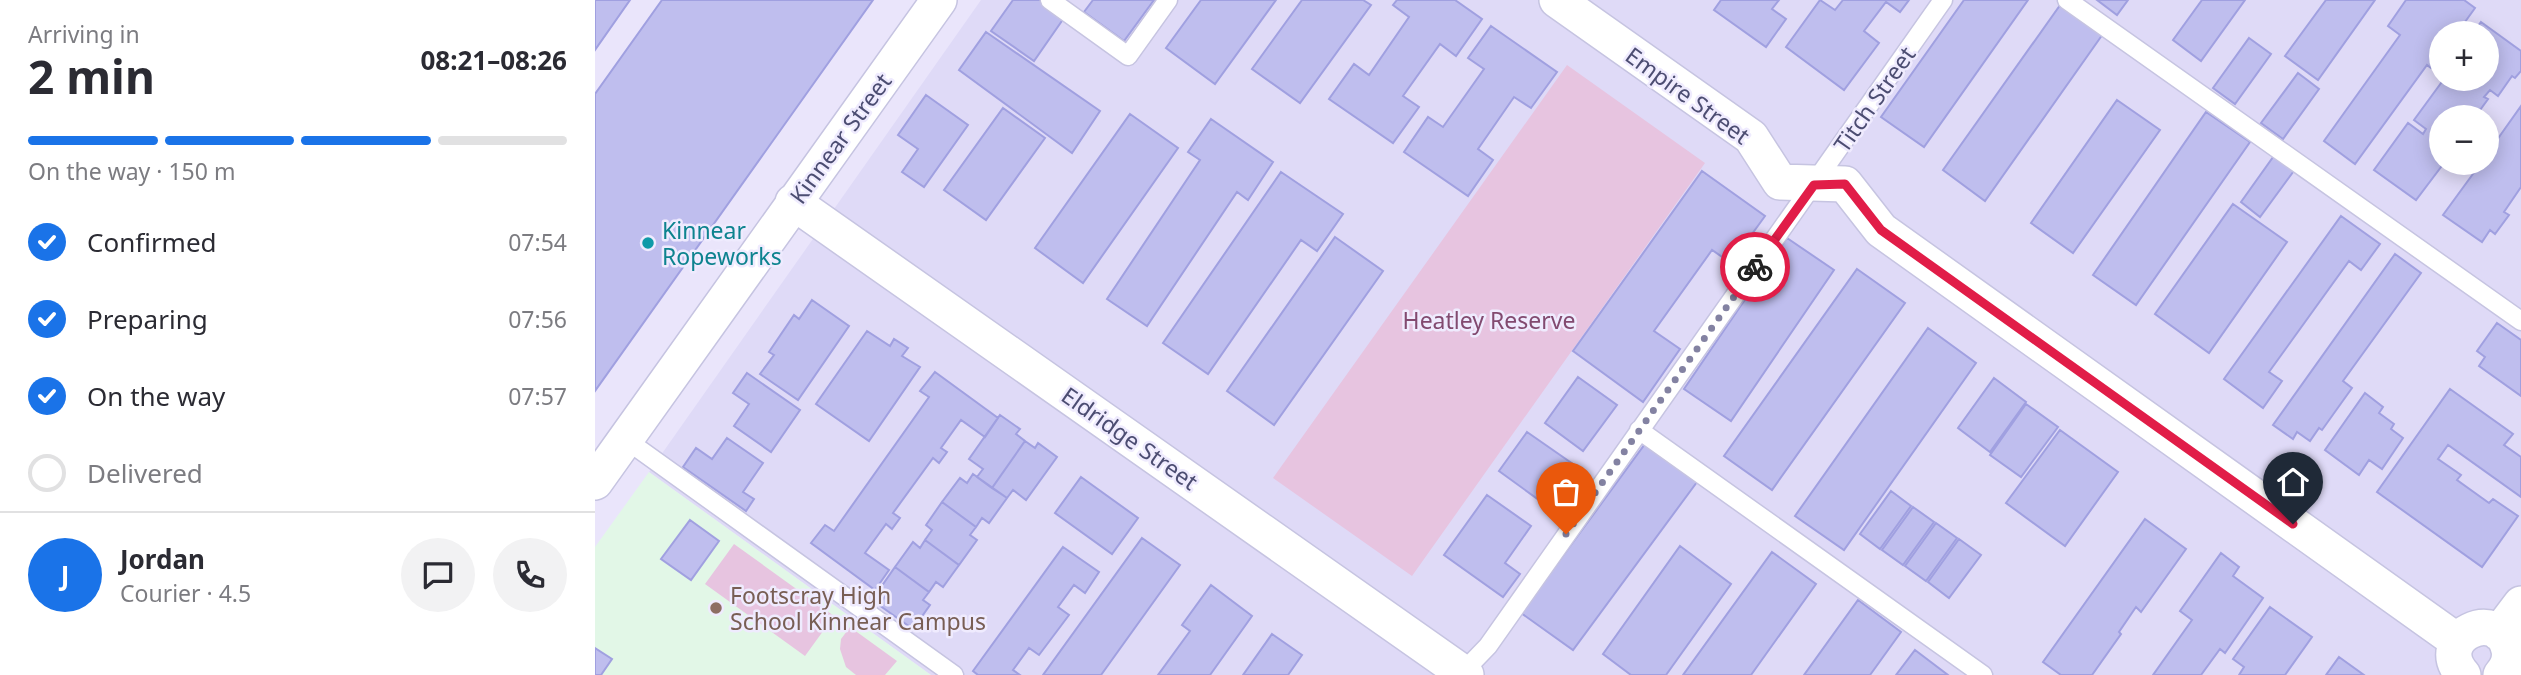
<!DOCTYPE html>
<meta charset="utf-8">
<style>
body{margin:0;font-family:"Noto Sans",sans-serif;background:#f2f2f3;color:#2b2b33;height:100vh;display:flex;flex-direction:column;font-size:26px;white-space:nowrap}
*{box-sizing:border-box;margin:0}
p{font-size:23px;color:#7c7c81}
.icon{flex:none;width:38px;height:38px;fill:none;stroke:currentColor;stroke-width:2;stroke-linecap:round;stroke-linejoin:round}
.map{position:relative;flex:1;overflow:hidden}
.side{display:flex;flex-direction:column;background:#fff;width:595px}
.side>*{flex:none}
.tools{position:absolute;left:1834px;top:21px;display:grid;gap:14px}
.tools a{display:grid;place-items:center;width:70px;height:70px;border-radius:50%;background:#fff;box-shadow:0 4px 18px #0003;font-size:35px}
.pin{position:absolute;display:grid;place-items:center;width:60px;height:60px;color:#fff;margin:-72px -30px;border-radius:50% 50% 50% 0;rotate:-45deg;box-shadow:0 0 7px #0007}
.pin .icon{rotate:45deg}
.courier{position:absolute;display:grid;place-items:center;width:70px;height:70px;margin:-35px;border:5px solid #e11d48;border-radius:50%;background:#fff;color:#222;box-shadow:0 2px 9px #0007}
.overview em{font-style:normal;font-weight:700}
.overview div{display:flex;flex-direction:column-reverse}
.overview{display:flex;align-items:center;justify-content:space-between;height:119px;padding:0 28px}
h1{font-size:46px;font-weight:700;line-height:52px}
.bar{display:grid;grid-template-columns:repeat(4,1fr);gap:10px 7px;align-content:center;height:84px;padding:0 28px}
.bar i{height:9px;border-radius:5px;background:#e1e1e2}
.bar .active{background:#1a73e8}
.bar p{grid-column:span 4}
.line{display:flex;align-items:center;gap:18px;padding:0 28px;border-top:2px solid #e1e1e2}
.line div{flex:1}
.round{display:grid;place-items:center;flex:none;width:74px;height:74px;border-radius:37px;background:#f2f2f3}
ol{padding:0 28px;list-style:none}
li{display:flex;align-items:center;gap:21px;height:77px}
li p{margin-inline-start:auto}
li .icon{padding:7px;border-radius:50%;background:#1a73e8;color:#fff;stroke-width:4}
li:last-child{color:#7c7c81}
li i{width:38px;height:38px;border:4px solid #e1e1e2;border-radius:50%}
main{display:flex;flex:1;min-height:0}
.map>svg:first-child{display:block}
.residential{fill:#dfdaf7;fill-rule:evenodd}
.education{fill:#e2f7e7}
.green{fill:#e7c4e0}
.building{fill:#bfbeee;stroke:#a0a0e0;stroke-width:2}
.lines{fill:none;stroke-linecap:round;stroke-linejoin:round}
.lane-casing{stroke:#c6c4e1;stroke-width:21}
.street-casing{stroke:#c6c4e1;stroke-width:38}
.lane{stroke:#fff;stroke-width:18}
.street{stroke:#fff;stroke-width:35}
.done{stroke:#8382a2;stroke-width:7;stroke-dasharray:0 12.6}
.route{stroke:#e11d48;stroke-width:9}
.culture-dot{fill:#0f9aa8;stroke:#efebfe;stroke-width:2.5}
.education-dot{fill:#8d6e63;stroke:#efebfe;stroke-width:2.5}
.labels{text-anchor:middle;dominant-baseline:central;stroke-width:5;stroke-linejoin:round;paint-order:stroke}
.street-label{font-size:23px;fill:#4c4d72;stroke:#efebfe}
.culture-label{font-size:23px;fill:#0d838f;stroke:#efebfe;text-anchor:start}
.park-label{font-size:23px;fill:#824a70;stroke:#efebfe}
.education-label{font-size:23px;fill:#785e54;stroke:#efebfe;text-anchor:start}
</style>
<main>
<section class="side">
<div class="overview"><div><h1>2 min</h1><p>Arriving in</p></div><em>08:21–08:26</em></div>
<div class="bar"><i class="active"></i><i class="active"></i><i class="active"></i><i></i><p>On the way · 150 m</p></div>
<ol>
<li><svg class="icon" aria-label="check" viewBox="0 0 24 24"><path d="M5 12l5 5 9-10"/></svg>Confirmed<p>07:54</p></li>
<li><svg class="icon" aria-label="check" viewBox="0 0 24 24"><path d="M5 12l5 5 9-10"/></svg>Preparing<p>07:56</p></li>
<li><svg class="icon" aria-label="check" viewBox="0 0 24 24"><path d="M5 12l5 5 9-10"/></svg>On the way<p>07:57</p></li>
<li><i></i>Delivered</li>
</ol>
<div class="line" style="height:126px"><b class="round" style="background:#1a73e8;color:#fff">J</b><div><b>Jordan</b><p>Courier · 4.5</p></div><a class="round"><svg class="icon" aria-label="chat" viewBox="0 0 24 24"><path d="M4 5h16v11H9l-5 4z"/></svg></a><a class="round"><svg class="icon" aria-label="phone" viewBox="0 0 24 24"><path d="M5 4h4l2 5-3 2q2 4 5 5l2-3 5 2v4C11 20 4 13 5 4z"/></svg></a></div>
</section>
<div class="map">
<svg width="1926" height="675" viewBox="0 0 1926 675">
<rect width="100%" height="100%" fill="#eae5fb"/>
<path class="residential" d="M386 0H1926V675H336L54 472ZM1846 33H1892V79H1846ZM1846 117H1892V163H1846Z"/>
<path class="education" d="M54 472 336 675H0V547Z"/>
<path class="green" d="M972 65 1110 163 817 576 678 478Z
M139 544 239 616 210 656 110 584Z
M255 627 302 661 290 675H261L251 667 245 649 246 639Z"/>
<path class="building" d="M0 0H35L0 50Z
M67 0H278L0 391V94Z
M418 0H450L471 15 439 61 396 31Z
M498 0H559L529 41 489 12Z
M606 0H681L620 84 571 48Z
M707 0H768L776 5 705 103 657 69Z
M802 0H860L887 19 861 56 845 44 808 96 824 107 798 143 734 99 759 64 774 75 814 17 798 5Z
M1126 0H1184L1177 9 1191 19 1171 47 1119 10Z
M1225 0 1240 10 1248 0H1314L1305 12 1291 2 1269 31 1284 43 1249 90 1191 47Z
M1369 0H1433L1329 147 1286 117Z
M1502 0H1533L1522 15Z
M1607 0H1650L1606 61 1578 40Z
M1731 0H1780L1723 80 1690 56Z
M1811 0H1869L1880 8 1862 33H1846V54L1836 68 1832 65 1760 164 1729 141 1805 35 1793 26Z
M1468 1 1510 31 1390 201 1348 170Z
M1886 22 1926 51V71L1920 78 1917 76 1903 96 1895 90 1889 97 1893 99 1880 117H1846V163H1849L1821 200 1779 170 1813 123 1828 134 1831 129 1819 120 1849 79H1868L1870 84 1874 79H1892V33H1878Z
M896 26 962 72 936 108 919 97 883 149 898 160 873 196 809 152 833 117 848 127 889 69 873 58Z
M391 32 505 111 477 153 364 70Z
M1654 38 1676 54 1640 104 1618 88Z
M1703 73 1724 89 1688 139 1666 123Z
M331 95 373 125 329 187 307 172 323 149 303 135Z
M1522 100 1565 130 1478 253 1436 223Z
M1926 106V187L1909 212 1914 215 1900 234 1895 230 1887 242 1848 215 1886 163H1892V154Z
M408 108 450 138 391 220 349 190Z
M1611 112 1655 142 1541 305 1498 275Z
M535 114 583 148 488 283 440 248Z
M616 119 678 162 653 200 642 192 552 326 512 299 605 160 593 152Z
M1681 153 1701 168 1665 217 1646 202Z
M1107 171 1170 216 1136 263 1117 250 1059 331 1085 349 1048 402 978 351Z
M686 172 748 214 722 251 706 240 613 374 568 343Z
M1638 204 1692 242 1614 353 1560 314Z
M1746 216 1785 244 1766 270 1754 261 1674 372 1687 381 1668 408 1629 379Z
M740 237 788 271 679 425 632 391Z
M1192 238 1239 270 1136 421 1089 389Z
M1800 254 1826 273 1748 381 1757 388 1727 430 1724 428 1715 441 1702 432 1698 439 1678 425Z
M1262 269 1310 303 1177 490 1129 456Z
M217 300 254 326 203 400 165 374 179 355 174 352 199 315 204 319Z
M1902 323 1926 340V396L1884 366 1890 357 1882 351Z
M1333 328 1381 363 1249 550 1200 516Z
M272 331 295 346 299 339 313 348 307 356 325 367 274 441 221 404Z
M340 372 403 418 390 437 366 420 346 448 352 452 344 463 338 458 298 513 305 518 297 529 291 524 270 553 294 570 280 590 216 543 230 525 239 531 334 397 325 391Z
M152 373 205 410 176 452 139 426 154 404 138 393Z
M983 377 1022 405 988 451 950 423Z
M1399 378 1431 402 1395 452 1363 428Z
M1855 389 1918 434 1909 445 1926 457V497L1853 445 1843 459 1866 475 1862 480 1894 503 1898 499 1923 516 1887 567 1782 492Z
M1770 393 1788 407 1784 413 1799 424 1796 429 1808 438 1787 469 1774 460 1764 475 1730 450Z
M1431 404 1463 427 1426 477 1395 455Z
M405 415 425 429 421 434 430 441 397 488 382 477 388 469 374 459Z
M1465 430 1523 472 1470 546 1411 503Z
M932 432 988 471 959 511 904 471Z
M132 438 168 463 148 492 159 499 151 511 88 467 101 448 117 459Z
M430 441 440 448 443 443 462 457 431 500 418 490 412 498 397 488Z
M1050 444 1102 482 978 650 926 613Z
M378 474 412 498 394 523 387 518 381 527 347 502 365 478 372 483Z
M486 477 543 518 517 554 460 513Z
M1296 491 1316 506 1285 549 1265 534Z
M892 495 936 526 910 563 925 574 908 597 849 555Z
M347 502 381 527 375 535 382 540 364 565 330 540 337 530 331 525Z
M1318 507 1339 522 1308 565 1287 550Z
M1550 519 1591 549 1546 612 1541 607 1524 632 1526 634 1497 675H1466L1448 662Z
M95 520 124 541 96 580 66 559Z
M1341 523 1362 538 1331 581 1310 566Z
M547 538 585 565 506 675H448Z
M1364 539 1386 555 1354 598 1333 582Z
M330 540 364 565 348 587 341 582 334 592 300 567 318 542 325 548Z
M1085 546 1136 584 1071 675H1036L1008 654Z
M468 547 504 572 490 593 479 585 463 607 474 615 444 655 434 648 418 670 425 675H383L378 671Z
M1177 552 1221 584 1156 675H1088Z
M1626 553 1644 567 1638 576 1668 598 1630 653 1625 649 1606 675H1558L1597 620 1585 611Z
M300 567 334 592 328 600 335 605 318 629 284 605 291 595 284 590Z
M616 585 657 616 615 675H563L595 631 587 625Z
M1263 600 1306 632 1275 675H1209Z
M1675 607 1717 637 1690 675H1644L1649 667 1638 659Z
M677 634 707 655 693 675H648Z
M0 648 17 659 6 675H0Z
M1320 650 1353 675H1301Z
M1744 657 1769 675H1731Z"/>
<g class="lines">
<g class="lane-casing">
<path id="lane" d="M455 0 533 56 573 0
M1472 0 1926 321
M1044 430 1388 675
M30 439 359 675
M865 675 893 646 1348 0"/>
</g>
<g class="street-casing">
<path id="street" d="M962 0 1156 137 1185 182 1250 184 1286 230 1862 641
M198 202 871 675
M0 482 344 0
M1904 633 1926 604
M1868 675C1834 637 1905 604 1914 650 1916 660 1912 668 1906 675"/>
</g>
<use href="#lane" class="lane"/>
<use href="#street" class="street"/>
</g>
<g class="lines">
<path class="done" d="M971 534 1160 267"/>
<path class="route" d="M1160 267 1219 185 1250 184 1286 230 1698 524"/>
</g>
<circle class="culture-dot" cx="53" cy="243" r="7"/>
<circle class="education-dot" cx="121" cy="608" r="7"/>
<g class="labels">
<g class="street-label">
<text transform="translate(1093 95) rotate(36)">Empire Street</text>
<text transform="translate(1279 99) rotate(-55)">Titch Street</text>
<text transform="translate(245 138) rotate(-54)">Kinnear Street</text>
<text transform="translate(535 438) rotate(35)">Eldridge Street</text>
</g>
<g class="culture-label">
<text x="67" y="230">Kinnear<tspan x="67" dy="26">Ropeworks</tspan></text>
</g>
<g class="park-label">
<text x="894" y="320">Heatley Reserve</text>
</g>
<g class="education-label">
<text x="135" y="595">Footscray High<tspan x="135" dy="26">School Kinnear Campus</tspan></text>
</g>
</g>
</svg>
<div class="tools">
<a>+</a>
<a>−</a>
</div>
<div class="pin" style="left:971px;top:534px;background:#ea580c"><svg class="icon" aria-label="bag" viewBox="0 0 24 24"><path d="M5 8h14l-1 12H6zM9 8a3 3 0 0 1 6 0"/></svg></div>
<div class="pin" style="left:1698px;top:524px;background:#1f2937"><svg class="icon" aria-label="home" viewBox="0 0 24 24"><path d="M3 11l9-7 9 7M6 9v11h12V9"/></svg></div>
<div class="courier" style="left:1160px;top:267px"><svg class="icon" aria-label="bike" viewBox="0 0 24 24"><circle cx="6" cy="16" r="4"/><circle cx="18" cy="16" r="4"/><path d="M6 16l4-8h5l3 8M10 8l3 8H6M13 5h3"/></svg></div>
</div>
</main>
